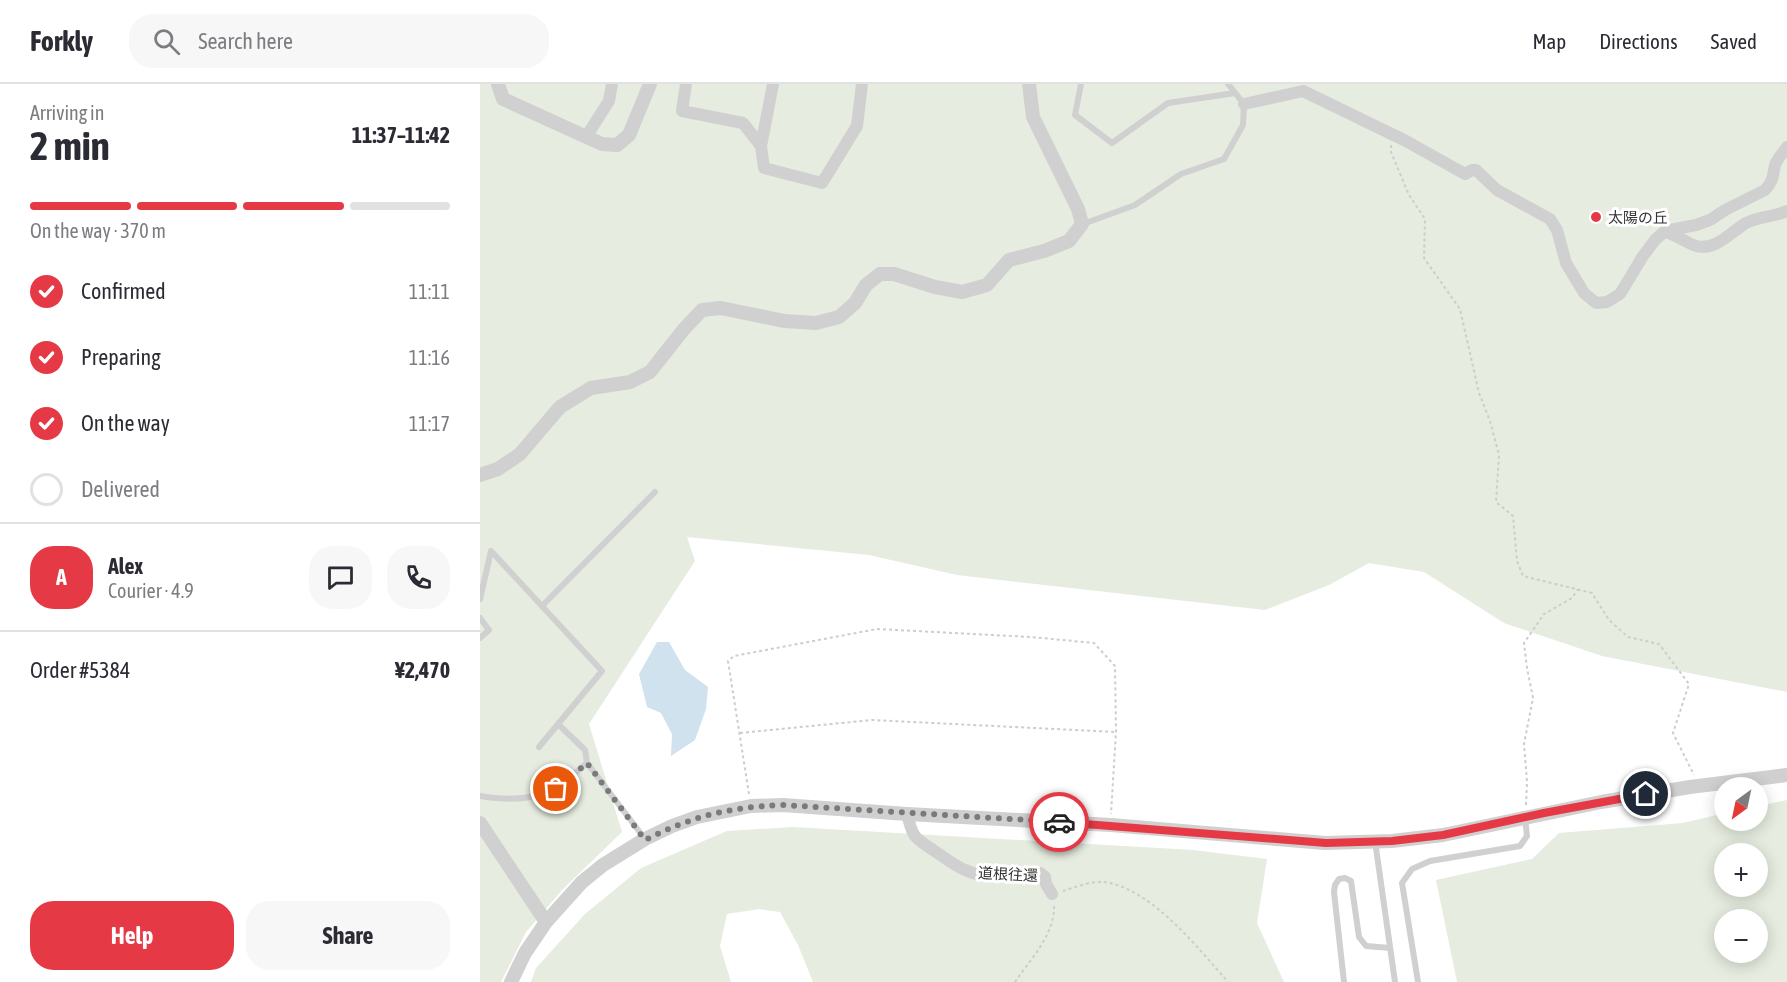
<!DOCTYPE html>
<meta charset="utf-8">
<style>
body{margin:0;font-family:"Asap Condensed","Noto Sans JP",sans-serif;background:#f7f7f7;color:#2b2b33;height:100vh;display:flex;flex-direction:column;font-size:22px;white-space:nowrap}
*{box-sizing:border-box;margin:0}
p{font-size:20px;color:#7c7c81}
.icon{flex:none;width:33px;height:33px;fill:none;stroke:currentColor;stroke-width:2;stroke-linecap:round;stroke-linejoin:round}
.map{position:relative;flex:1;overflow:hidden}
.sheet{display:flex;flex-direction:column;background:#fff;width:480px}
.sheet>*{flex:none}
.needle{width:39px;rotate:213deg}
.fabs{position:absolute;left:1234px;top:693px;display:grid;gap:12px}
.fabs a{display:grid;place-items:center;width:54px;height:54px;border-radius:50%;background:#fff;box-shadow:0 3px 15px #0003;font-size:30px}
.pin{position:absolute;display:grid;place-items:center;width:51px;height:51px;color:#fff;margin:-26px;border:3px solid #fff;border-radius:50%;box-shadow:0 2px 6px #0007}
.courier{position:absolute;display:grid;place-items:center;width:60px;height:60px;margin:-30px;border:4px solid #e63946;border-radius:50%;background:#fff;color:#222;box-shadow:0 2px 8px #0007}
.overview em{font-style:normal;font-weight:700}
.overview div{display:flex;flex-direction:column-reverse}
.overview{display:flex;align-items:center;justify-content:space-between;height:102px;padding:0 30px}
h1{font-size:39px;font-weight:700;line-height:45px}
.bar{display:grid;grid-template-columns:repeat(4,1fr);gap:9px 6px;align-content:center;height:72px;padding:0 30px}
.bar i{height:8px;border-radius:4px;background:#e1e1e2}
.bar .current{background:#e63946}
.bar p{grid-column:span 4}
.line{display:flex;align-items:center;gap:15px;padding:0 30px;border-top:2px solid #e1e1e2}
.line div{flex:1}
.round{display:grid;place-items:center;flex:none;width:63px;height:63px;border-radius:24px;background:#f7f7f7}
ol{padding:0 30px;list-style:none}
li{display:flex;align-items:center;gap:18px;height:66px}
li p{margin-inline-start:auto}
li .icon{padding:6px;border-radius:50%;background:#e63946;color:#fff;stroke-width:4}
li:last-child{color:#7c7c81}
li i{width:33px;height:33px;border:3px solid #e1e1e2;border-radius:50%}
.primary-button{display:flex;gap:12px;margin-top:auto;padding:12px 30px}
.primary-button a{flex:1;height:69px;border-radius:24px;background:#e63946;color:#fff;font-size:24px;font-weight:700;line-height:69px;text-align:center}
.primary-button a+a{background:#f7f7f7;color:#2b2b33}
header{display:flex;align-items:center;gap:36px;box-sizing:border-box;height:84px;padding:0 30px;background:#fff;border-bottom:2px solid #e1e1e2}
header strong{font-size:28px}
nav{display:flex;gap:33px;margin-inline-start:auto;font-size:21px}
.search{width:420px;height:54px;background:#f7f7f7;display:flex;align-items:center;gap:15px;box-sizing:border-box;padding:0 21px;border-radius:24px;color:#7c7c81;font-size:22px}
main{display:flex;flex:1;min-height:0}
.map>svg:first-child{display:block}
.green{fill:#e6ecdf;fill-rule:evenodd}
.water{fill:#cfe2ee}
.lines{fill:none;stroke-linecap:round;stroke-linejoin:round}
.path{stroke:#cdcdcd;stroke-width:2;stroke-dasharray:3 3;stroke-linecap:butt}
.service{stroke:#d0d0d0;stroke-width:6}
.minor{stroke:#d0d0d0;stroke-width:12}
.tertiary{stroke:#d0d0d0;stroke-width:14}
.done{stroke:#7a7a7a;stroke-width:6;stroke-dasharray:0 10.8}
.route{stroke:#e63946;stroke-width:8}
.poi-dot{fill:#e63946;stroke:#fff;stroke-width:2}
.labels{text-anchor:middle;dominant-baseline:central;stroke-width:6;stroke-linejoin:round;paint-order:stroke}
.poi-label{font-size:15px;fill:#333;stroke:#fff;text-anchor:start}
.street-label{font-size:15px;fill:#333;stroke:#fff}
</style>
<header>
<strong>Forkly</strong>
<div class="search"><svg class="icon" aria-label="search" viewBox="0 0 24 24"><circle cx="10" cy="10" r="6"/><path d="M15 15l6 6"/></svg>Search here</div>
<nav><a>Map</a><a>Directions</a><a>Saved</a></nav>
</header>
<main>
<section class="sheet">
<div class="overview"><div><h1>2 min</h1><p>Arriving in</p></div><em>11:37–11:42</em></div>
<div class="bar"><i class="current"></i><i class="current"></i><i class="current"></i><i></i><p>On the way · 370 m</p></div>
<ol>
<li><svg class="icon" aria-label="check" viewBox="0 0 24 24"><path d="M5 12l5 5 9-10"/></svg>Confirmed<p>11:11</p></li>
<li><svg class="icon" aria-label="check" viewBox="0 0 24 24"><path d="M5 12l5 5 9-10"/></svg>Preparing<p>11:16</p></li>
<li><svg class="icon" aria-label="check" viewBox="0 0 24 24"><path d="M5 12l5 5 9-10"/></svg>On the way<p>11:17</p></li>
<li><i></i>Delivered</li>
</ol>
<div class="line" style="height:108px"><b class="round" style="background:#e63946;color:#fff">A</b><div><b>Alex</b><p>Courier · 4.9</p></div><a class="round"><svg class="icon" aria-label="chat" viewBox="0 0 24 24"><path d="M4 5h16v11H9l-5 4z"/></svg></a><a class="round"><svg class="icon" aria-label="phone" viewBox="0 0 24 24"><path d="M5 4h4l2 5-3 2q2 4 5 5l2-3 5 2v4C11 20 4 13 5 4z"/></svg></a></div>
<div class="line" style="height:78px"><div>Order #5384</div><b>¥2,470</b></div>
<div class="primary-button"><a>Help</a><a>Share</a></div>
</section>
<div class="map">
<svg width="1307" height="898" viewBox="0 0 1307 898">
<rect width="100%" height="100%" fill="#fff"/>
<path class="green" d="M0 0H1307V608L1122 572 1024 539 944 488 889 479 849 501 785 526 477 491 389 471 207 453 215 477 109 640 142 748 83 805 46 848 21 898H0Z
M1307 716V898H977L956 796 1052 775 1079 749 1203 739 1245 729V736H1278V722ZM1245 770H1278V802H1245ZM1245 836H1278V868H1245Z
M313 743 713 766 787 775 777 839 804 898H333L318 861 300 828 279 825 247 830 240 862 251 898H51L56 884 105 830 161 784 247 747Z"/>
<path class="water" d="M177 558H189L205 586 228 603 226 625 215 656 191 672 192 650 181 629 167 623 159 590Z"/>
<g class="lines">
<path class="path" d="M911 61V68L929 111 945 135 944 174 980 225 999 309 1010 337 1019 371 1016 418 1033 432 1037 477 1043 492 1112 509 1129 536 1148 553 1179 560 1209 600 1193 649 1214 691
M260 649 392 636 636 648
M269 710 248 577 254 572 397 545 551 553 614 559 635 582 636 648 631 730
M1046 721 1047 698 1044 660 1053 614 1047 584 1044 559 1064 530 1092 514 1098 505
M583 807C595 803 612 797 624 798 671 804 718 864 748 898
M535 898C551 874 576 850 574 819"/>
<path class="service" d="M601 0 595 31 632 59 688 19 755 9
M603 140 655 121 701 90 744 75 763 41 764 20 748 0
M0 515 11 467 122 587 59 663
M62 522 175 408
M0 534 9 546 0 554
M78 640 105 666 107 679 165 755
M0 712C24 716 52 717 74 705 86 699 97 687 107 679
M895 757 915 898
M864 898 854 808 855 801 859 795 865 794 871 797 879 853 886 862 910 864
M938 898 922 799 932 785 950 777 1040 762 1047 752 1045 734"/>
<path class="minor" d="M206 0 202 27 263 39 281 62
M293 0 281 62 284 84 342 99 377 42 382 0
M764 20 823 7 926 57 985 90 992 86H996L1017 106 1070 135 1077 146 1086 179 1104 209 1116 219 1127 218 1140 210 1163 172 1175 156 1185 147 1216 141 1230 136 1245 126 1285 106C1293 98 1293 91 1295 81 1297 75 1303 69 1307 63
M106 53 129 17 132 0
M1186 148C1196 151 1207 159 1216 162 1236 167 1251 148 1266 139 1280 132 1294 133 1307 127
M427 730C433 754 434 753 453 766 464 773 473 781 485 786 508 797 536 790 560 789L565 793 566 800 572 810"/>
<path class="tertiary" d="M18 0 23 15 122 60 137 61 149 51 170 0
M0 391 18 385 40 370 80 323 111 304 150 298 170 288 204 245 222 226 241 224 304 237 336 239 359 233 375 219 386 201 400 190H414L455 203 482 208 507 201 529 176 564 167 589 157 602 140 598 125 553 33 549 0
M0 739 66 838
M31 898 45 869 66 838 102 798 123 781 165 755 192 742 217 733 271 722 303 721 427 730 631 741 845 759 912 757 963 751 1121 718 1210 703 1307 691"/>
</g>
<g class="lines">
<path class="done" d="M76 705 107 679 165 756C213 732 249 723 303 721L579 738"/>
<path class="route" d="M579 738 846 759 912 757 963 751 1064 729 1166 710"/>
</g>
<circle class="poi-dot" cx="1116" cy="133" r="6"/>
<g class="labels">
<g class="poi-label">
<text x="1128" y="133">太陽の丘</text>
</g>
<g class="street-label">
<text transform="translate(528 790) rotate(3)">道根往還</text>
</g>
</g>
</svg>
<div class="fabs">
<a><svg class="needle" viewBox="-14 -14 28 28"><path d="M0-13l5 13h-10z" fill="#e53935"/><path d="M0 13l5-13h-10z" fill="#7c7c81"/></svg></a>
<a>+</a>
<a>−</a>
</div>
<div class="pin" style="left:76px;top:705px;background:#ea580c"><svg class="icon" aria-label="bag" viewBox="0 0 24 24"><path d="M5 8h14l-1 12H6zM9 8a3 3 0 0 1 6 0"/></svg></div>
<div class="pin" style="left:1166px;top:710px;background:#1f2937"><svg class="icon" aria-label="home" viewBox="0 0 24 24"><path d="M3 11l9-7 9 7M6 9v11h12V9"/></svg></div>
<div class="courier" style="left:579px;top:738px"><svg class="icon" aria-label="car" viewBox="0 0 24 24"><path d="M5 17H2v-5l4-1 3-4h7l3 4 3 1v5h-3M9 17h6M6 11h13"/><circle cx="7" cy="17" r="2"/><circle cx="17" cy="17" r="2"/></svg></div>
</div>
</main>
